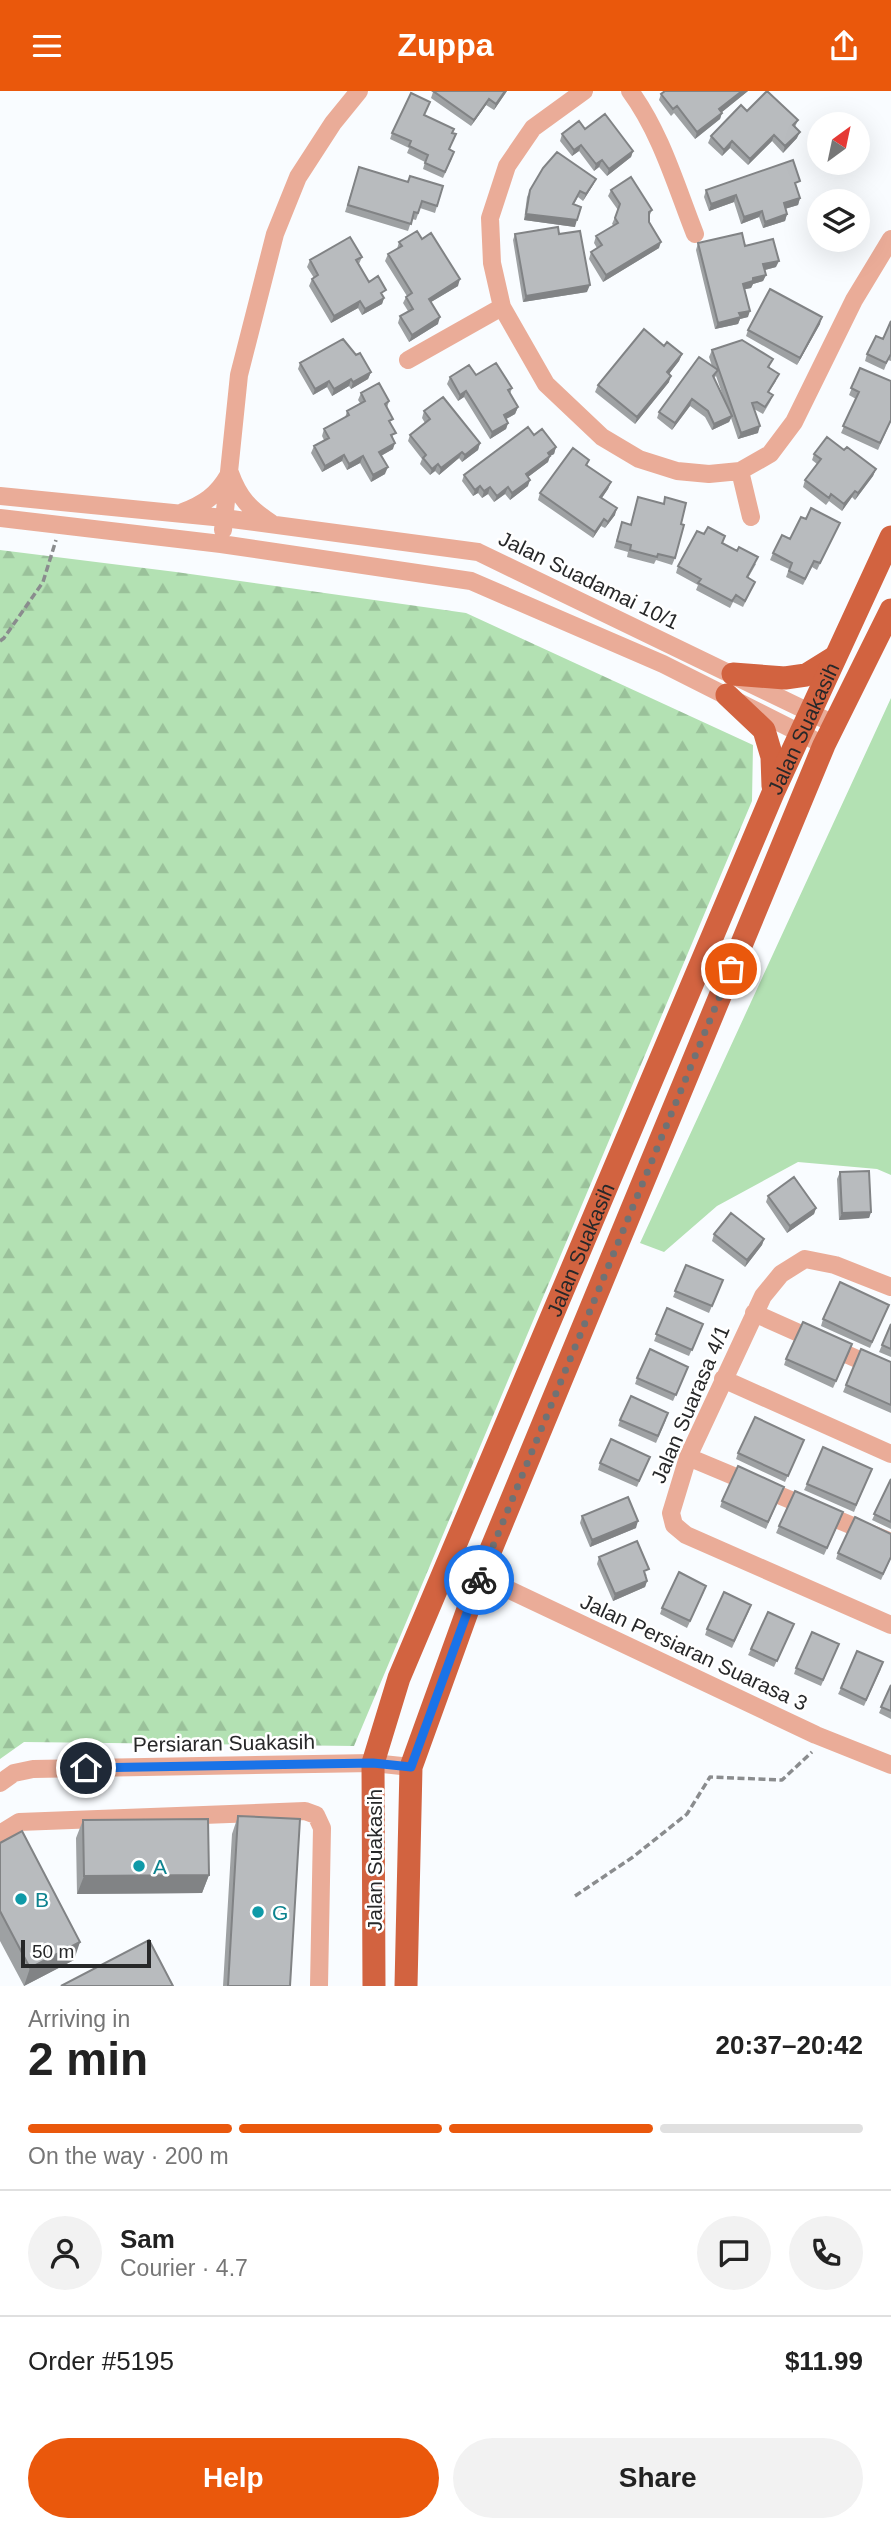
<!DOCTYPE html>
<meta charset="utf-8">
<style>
body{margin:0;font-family:Helvetica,sans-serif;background:#f2f2f2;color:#222;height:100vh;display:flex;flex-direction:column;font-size:26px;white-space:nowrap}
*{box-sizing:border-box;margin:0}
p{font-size:23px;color:#767676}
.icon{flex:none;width:38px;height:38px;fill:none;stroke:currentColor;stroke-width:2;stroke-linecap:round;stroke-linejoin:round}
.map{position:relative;height:1895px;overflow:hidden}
.side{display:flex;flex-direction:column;background:#fff;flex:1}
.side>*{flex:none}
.needle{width:46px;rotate:33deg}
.buttons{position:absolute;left:807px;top:21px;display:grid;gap:14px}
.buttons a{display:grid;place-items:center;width:63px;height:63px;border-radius:50%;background:#fff;box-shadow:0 7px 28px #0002;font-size:35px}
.scale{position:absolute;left:21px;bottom:18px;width:130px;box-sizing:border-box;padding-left:7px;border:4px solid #272829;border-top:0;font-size:19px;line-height:24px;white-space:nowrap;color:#272829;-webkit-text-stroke:5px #fff;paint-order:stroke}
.pin{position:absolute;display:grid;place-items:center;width:60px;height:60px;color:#fff;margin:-30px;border:4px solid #fff;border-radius:50%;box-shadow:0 2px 7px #0007}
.courier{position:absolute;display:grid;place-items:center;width:70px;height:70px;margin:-35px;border:5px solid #1a73e8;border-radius:50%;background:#fff;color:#222;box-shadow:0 2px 9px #0007}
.summary em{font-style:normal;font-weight:800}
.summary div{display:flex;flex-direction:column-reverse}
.summary{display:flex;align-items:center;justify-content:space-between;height:119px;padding:0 28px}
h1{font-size:46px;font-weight:800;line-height:52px}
.bar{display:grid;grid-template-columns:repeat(4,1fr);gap:10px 7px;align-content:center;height:84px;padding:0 28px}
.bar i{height:9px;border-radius:5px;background:#e0e0e0}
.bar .current{background:#ea580c}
.bar p{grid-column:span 4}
.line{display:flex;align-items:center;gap:18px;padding:0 28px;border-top:2px solid #e0e0e0}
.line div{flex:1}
.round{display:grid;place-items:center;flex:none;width:74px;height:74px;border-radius:37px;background:#f2f2f2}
.cta{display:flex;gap:14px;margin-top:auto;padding:14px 28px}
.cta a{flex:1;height:80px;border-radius:42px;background:#ea580c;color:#fff;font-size:28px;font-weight:800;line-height:80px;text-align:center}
.cta a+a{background:#f2f2f2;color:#222}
header{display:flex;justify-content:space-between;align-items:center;height:91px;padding:0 28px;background:#ea580c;color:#fff;font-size:32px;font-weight:800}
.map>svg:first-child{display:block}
.forest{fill:url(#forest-firs)}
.park{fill:#b3e1b3}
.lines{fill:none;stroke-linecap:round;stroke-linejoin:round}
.path{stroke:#8a8c8e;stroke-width:3.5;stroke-dasharray:7 3.5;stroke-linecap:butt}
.minor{stroke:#eaac98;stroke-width:18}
.major{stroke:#d26340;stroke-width:23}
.wall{fill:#9ea1a3;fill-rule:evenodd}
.shaded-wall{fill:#818385}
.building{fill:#b8bbbe;stroke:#818385;stroke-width:2}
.done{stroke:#707274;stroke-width:7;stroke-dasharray:0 12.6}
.route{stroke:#1a73e8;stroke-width:9}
.culture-dot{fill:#0f9aa8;stroke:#fff;stroke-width:2.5}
.labels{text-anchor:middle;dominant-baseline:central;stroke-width:5;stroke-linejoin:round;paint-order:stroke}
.street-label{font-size:21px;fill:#272829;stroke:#fff}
.culture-label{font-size:21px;fill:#0d838f;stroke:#fff;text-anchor:start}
</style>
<header><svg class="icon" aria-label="menu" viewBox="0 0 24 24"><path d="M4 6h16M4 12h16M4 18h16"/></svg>Zuppa<svg class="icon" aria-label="share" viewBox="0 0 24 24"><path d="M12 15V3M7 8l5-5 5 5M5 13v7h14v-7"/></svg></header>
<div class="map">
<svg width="891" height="1895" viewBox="0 0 891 1895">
<defs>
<pattern id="forest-firs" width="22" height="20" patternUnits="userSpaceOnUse" patternTransform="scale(1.75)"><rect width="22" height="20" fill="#b3e1b3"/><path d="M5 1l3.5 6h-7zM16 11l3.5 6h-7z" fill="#9ac19a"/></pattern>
</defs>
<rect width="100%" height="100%" fill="#f9fcff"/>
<path class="forest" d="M0 459 176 481 466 522 753 654 752 710 354 1655 24 1651 0 1668Z"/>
<path class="park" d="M891 607V1084L877 1078 798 1071 717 1115 664 1161 640 1152Z"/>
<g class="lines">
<path class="path" d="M0 550 4 547 43 491 56 449
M575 1805 633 1766 687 1723 710 1686 782 1689 812 1661"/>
<path class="minor" d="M584 0 533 37 507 75 490 127 492 172 502 216 546 293 602 346 639 368 677 380 709 383 740 380 770 363 794 331 854 209 891 148
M630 0C661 42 676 95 695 143
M408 269 502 216
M740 380 751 426
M230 382C239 407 249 417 271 432
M0 405 224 427 478 461 834 633
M183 421C204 413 217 404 228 385
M0 427 221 453 471 490 663 573 824 654
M223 439 239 284 275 143 298 86 333 32 359 0
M891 1196 835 1174 805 1168 781 1183 763 1205 688 1366 671 1422 674 1434 686 1444 891 1534
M754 1222 891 1283
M723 1288 891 1363
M688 1366 891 1451
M480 1485 816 1644 891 1674
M0 1692 14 1682 33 1678 373 1672 411 1676
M0 1743 19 1731 305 1720 316 1724 322 1737 319 1895"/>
<g class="major">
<path d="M733 583 785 587 806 584 835 566"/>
<path d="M727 604 764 639 772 666 773 695"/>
<path id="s1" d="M374 1895 373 1672 399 1587 773 702 891 446"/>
<path d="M406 1895 411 1676 480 1485 824 654 891 519"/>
</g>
</g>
<path class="wall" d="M431 0H507L494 19 486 14 471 35 431 7 433 1Z
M665 0H748L722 21 720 28 695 48 674 22 671 25 659 9 661 3Z
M747 20 798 29 795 36 797 47 783 62 772 50 748 74 730 57 722 65 708 52 711 45Z
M424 24 452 42 450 59 452 67 443 87 423 78 425 71 407 62 409 57 390 48 392 42Z
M585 38 633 60 631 66 607 85 599 76 594 80 579 60 572 65 560 50 562 43Z
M359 76 408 91 443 95 435 122 420 117 416 129 412 128 408 140 345 121Z
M596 88 593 94 583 110 578 106 574 113 575 136 524 129 527 106 530 99Z
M798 96 796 97 800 107 798 114 785 118 787 123 785 130 763 137 759 126 741 133 734 111 709 120 704 106 706 99Z
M611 99 652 119 649 126V131L659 157 603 191 589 168 591 161 597 157 594 152 596 145 614 135 612 133 618 119 608 105Z
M515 143H559L587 201 523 211 513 149Z
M422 148 458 195 431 211 438 233 409 251 398 232 400 225 408 220 403 212 406 206 407 205 385 170 388 163 397 158 399 151Z
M698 152 745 155 776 176 765 179 766 184 763 190 753 193 751 197 745 198 748 226 740 228 738 233 715 238 696 159Z
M362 166 359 173 369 191 384 207 382 213 362 224 358 217 331 232 309 195 312 188 314 187 307 176 310 169Z
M891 230V270L888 269 884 279 865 270 867 263 883 248Z
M820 233 797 274 746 245 748 239Z
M664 255 682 263 679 270 669 283V291L635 333 595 301 598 294Z
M712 259 770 274 769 277 776 290 769 301 773 304 770 311 763 323 754 318 758 342 738 348 731 327 729 331 712 339 705 326 690 315 672 339 657 327 659 321 712 275 709 266ZM716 285 724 308 714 287Z
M300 272 371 281 368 288 351 298 349 295 332 305 327 296 313 304 298 278Z
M860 277 891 330 878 359 841 342 856 308 849 304Z
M476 284 512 297 510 303 518 316 515 323 506 328 508 332 506 338 490 348 464 306 458 310 447 293 450 286Z
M361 302 389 310 387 317 391 333 393 348V358L381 365 385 383 371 391 360 372 347 379 342 370 322 381 311 362 314 355 324 349 322 345 324 338 345 327 347 320 360 312 358 309Z
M424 320 480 352 478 359 462 371 459 367 439 384 435 380 430 384 420 373 422 368 408 350 410 344 425 332 422 327Z
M534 344 556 356 554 363 550 365 548 371 528 386V395L510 409 505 403 494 411 488 403 482 407 478 402 473 405 462 390 464 384Z
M844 359 876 378 873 385 855 409 852 406 842 420 829 410 826 414 803 396 805 389 817 373 812 369 814 363Z
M589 369 587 375 611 391 608 398 602 407 615 424 605 437 601 435 593 447 538 409 540 402Z
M638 406 681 433 675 467 672 474 656 469 654 473 627 466 628 461 614 457 622 431 631 434Z
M806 428 840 432 817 479 812 476 803 494 786 486 789 478 770 469 773 462 790 448Z
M723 452 756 473 748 487 755 491 743 516 733 511 730 517 696 499 698 494 676 482 678 475Z
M840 1081 871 1121 869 1127 839 1129 837 1088Z
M768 1105 816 1117 814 1123 787 1142 766 1111Z
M714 1143 764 1148 762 1154 745 1176 712 1150Z
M686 1174 723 1189 709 1222 673 1206Z
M889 1214 870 1257 821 1235 823 1228Z
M667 1217 703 1233 689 1265 654 1250Z
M891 1233V1266L879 1261Z
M861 1258 891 1271V1322L843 1301Z
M850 1260 833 1297 784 1274 786 1268Z
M688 1276 673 1310 635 1293 637 1287Z
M620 1329H666L656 1352 618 1335Z
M804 1349 785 1391 736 1368 738 1362Z
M600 1372H647L637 1396 598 1379Z
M869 1384 854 1421 804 1399 807 1393Z
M891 1388V1438L872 1429Z
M784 1396 766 1438 720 1416 722 1410Z
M582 1425 636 1437 590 1456 580 1432Z
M841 1428 824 1464 776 1442 779 1435Z
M838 1462 891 1467 881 1489 836 1468Z
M599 1466 647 1484 645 1485 647 1490 645 1496 613 1510 597 1473Z
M704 1501 687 1537 660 1523 662 1517Z
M749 1520 732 1557 705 1544 707 1538Z
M794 1533 774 1576 748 1564 751 1558Z
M839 1553 821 1595 794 1583 796 1577Z
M881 1578 864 1615 838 1603 841 1597Z
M891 1594V1628L879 1622Z
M238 1725 290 1895H223L232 1743Z
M83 1729 209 1784 202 1802 77 1803 76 1747Z
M0 1752 74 1869 24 1895 0 1850Z"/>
<path class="shaded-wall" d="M505 0H507L494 19 496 13Z
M742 0H748L717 25 719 18Z
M489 8 486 14 471 35 474 29Z
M722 22 720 28 695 48 697 41Z
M800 41 797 47 783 62 785 55Z
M774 44 772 50 748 74 750 68Z
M732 50 730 57 722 65 724 59Z
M581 54 579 60 572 65 574 59Z
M633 60 631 66 607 85 609 78Z
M602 69 599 76 594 80 596 73Z
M596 88 593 94 583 110 586 103Z
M736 104 734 111 709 120 711 113Z
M800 107 798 114 781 119 784 112Z
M762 120 759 126 741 133 744 126Z
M526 123 577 129 575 136 524 129Z
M787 123 785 130 763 137 765 131Z
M661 151 659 157 603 191 606 184Z
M779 170 776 176 761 180 763 173Z
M766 184 763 190 753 193 751 197 741 199 743 193 753 187Z
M460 188 458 195 426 214 429 208Z
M590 194 587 201 523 211 526 205Z
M384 207 382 213 362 224 365 218Z
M360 210 358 217 331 232 334 225Z
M750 220 748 226 740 228 738 233 715 238 718 232 739 222Z
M440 226 438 233 409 251 412 244Z
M822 226 820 233 797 274 800 267Z
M682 263 679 270 665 288 667 281Z
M371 281 368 288 351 298 353 291Z
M671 285 669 291 635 333 637 326Z
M351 288 349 295 332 305 334 298Z
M329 290 327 296 313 304 315 298Z
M466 300 464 306 458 310 460 304Z
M692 308 690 315 672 339 675 332Z
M518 316 515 323 501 331 504 324Z
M732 325 729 331 712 339 714 333Z
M508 332 506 338 490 348 492 341Z
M760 335 758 342 738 348 741 342Z
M395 352 393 358 377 367 379 361Z
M480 352 478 359 462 371 465 364Z
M556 356 554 363 550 365 548 371 524 389 526 383 548 362Z
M462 361 459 367 439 384 441 377Z
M344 364 342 370 322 381 325 375Z
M363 365 360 372 347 379 349 373Z
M438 373 435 380 430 384 432 378Z
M388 376 385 383 371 391 373 384Z
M876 378 873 385 855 409 858 402Z
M530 389 528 395 510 409 512 402Z
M611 391 608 398 598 412 600 406Z
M480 395 478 402 473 405 475 399Z
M490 396 488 403 482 407 484 400Z
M508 396 505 403 494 411 497 405Z
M855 400 852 406 842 420 844 413Z
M617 417 615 424 605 437 608 431Z
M604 428 601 435 593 447 595 441Z
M816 1117 814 1123 787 1142 790 1135Z
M871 1121 869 1127 839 1129 842 1122Z
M764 1148 762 1154 745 1176 747 1169Z
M638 1430 636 1437 590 1456 592 1449Z
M647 1490 645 1496 613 1510 615 1503Z
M209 1784 202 1802 77 1803 84 1785Z
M80 1851 74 1869 24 1895 30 1877Z"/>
<path class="building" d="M433 0H505L496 13 489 8 474 29Z
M665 0H742L719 18 722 22 697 41 677 15 673 18 661 3Z
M767 0 798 29 793 34 800 41 785 55 774 44 750 68 732 50 724 59 711 45 741 14 747 20Z
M411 2 430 11 424 24 454 38 452 42 456 43 449 58 454 61 445 81 425 72 428 64 409 55 411 50 392 42Z
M605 23 633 60 609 78 602 69 596 73 581 54 574 59 562 43 579 30 585 38Z
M557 61 596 88 586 103 580 100 573 113 581 116 577 129 526 123 530 99 543 77Z
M793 69 800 90 795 92 800 107 784 112 787 123 765 131 762 120 744 126 736 104 711 113 706 99Z
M359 76 408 91 410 85 443 95 437 115 422 110 418 122 414 121 411 133 348 114Z
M631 86 652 119 649 121V131L661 151 606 184 591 161 602 154 596 145 618 132 615 127 620 113 611 99Z
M558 136 559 143 580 140 590 194 526 205 515 143Z
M417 140 422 148 431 142 460 188 429 208 440 226 412 244 400 225 413 218 406 206 412 202 388 163 402 155 399 151Z
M742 142 745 155 773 148 779 170 763 173 766 184 753 187V190L743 193 750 220 739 222 741 226 718 232 698 152Z
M350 146 362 166 356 169 369 191 378 185 386 199 381 202 384 207 365 218 360 210 334 225 312 188 318 184 310 169Z
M770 198 822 226 800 267 748 239Z
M891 230V263L886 272 867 263 876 245 883 248Z
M644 238 664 255 667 251 682 263 667 281 671 285 637 326 598 294Z
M343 248 356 264 360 262 371 281 353 291 351 288 334 298 329 290 315 298 300 272Z
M742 249 773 268 768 276 779 283 768 301 773 304 765 316 757 311 752 312 760 335 741 342 712 259Z
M699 266 718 279 713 285 732 325 714 333 708 320 692 308 675 332 659 321Z
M496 272 512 297 508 299 518 316 504 324 508 332 492 341 466 300 460 304 450 286 469 274 476 284Z
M860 277 891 290V329L880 352 843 335 859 301 851 297Z
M379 292 389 310 385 313 393 328 389 330 396 342 391 344 395 352 379 361 388 376 373 384 363 365 349 373 344 364 325 375 314 355 329 347 324 338 349 324 347 320 365 310 361 302Z
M443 306 480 352 465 364 462 361 441 377 438 373 432 378 423 367 426 364 410 344 430 328 424 320Z
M528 336 534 344 542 338 556 356 548 362 550 365 526 383 530 389 512 402 508 396 497 405 490 396 484 400 480 395 475 399 464 384Z
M827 346 844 359 847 356 876 378 858 402 855 400 844 413 831 403 829 407 805 389 821 368 814 363Z
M573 357 589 369 586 374 611 391 600 406 617 417 608 431 604 428 595 441 540 402Z
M638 406 664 413 665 406 686 412 681 433 684 434 675 467 658 463 657 466 630 459 631 454 617 450 622 431 631 434Z
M811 417 840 432 820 472 814 470 805 488 789 480 792 472 773 462 782 444 790 448 801 426 806 428Z
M708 436 725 445 722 452 737 460 739 456 758 466 747 486 755 491 745 510 736 504 732 510 698 492 701 488 678 475 697 440 704 443Z
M869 1080 871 1121 842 1122 840 1081Z
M794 1086 816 1117 790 1135 768 1105Z
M731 1122 764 1148 747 1169 714 1143Z
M686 1174 723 1189 712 1215 675 1200Z
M840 1191 889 1214 872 1251 823 1228Z
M667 1217 703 1233 692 1259 656 1243Z
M803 1231 852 1253 836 1290 786 1268Z
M891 1233V1258L882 1254Z
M650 1258 688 1276 676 1304 637 1287Z
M861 1258 891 1271V1314L846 1294Z
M631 1305 668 1322 658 1345 620 1329Z
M755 1326 804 1349 788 1385 738 1362Z
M611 1348 650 1366 639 1390 600 1372Z
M823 1356 872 1378 856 1414 807 1393Z
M738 1375 784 1396 768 1431 722 1410Z
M891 1388V1431L874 1423Z
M795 1400 843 1421 827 1457 779 1435Z
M628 1406 638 1430 592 1449 582 1425Z
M855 1426 891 1443V1466L883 1483 838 1462Z
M637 1450 649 1478 644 1480 647 1490 615 1503 599 1466Z
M679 1481 706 1495 690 1530 662 1517Z
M724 1501 751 1514 734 1550 707 1538Z
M768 1521 794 1533 777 1570 751 1558Z
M812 1541 839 1553 823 1589 796 1577Z
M857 1560 883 1571 866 1609 841 1597Z
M891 1594V1620L881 1616Z
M238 1725 300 1728 290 1895H228Z
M208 1728 209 1784 84 1785 83 1729Z
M22 1740 80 1851 30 1877 0 1820V1752Z
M149 1849 173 1895H61Z"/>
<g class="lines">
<path class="done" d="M479 1489 731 878"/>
<path class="route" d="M86 1677 373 1672 411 1676 479 1489"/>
</g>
<g class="culture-dot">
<circle cx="139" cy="1775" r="7"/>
<circle cx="21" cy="1808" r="7"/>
<circle cx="258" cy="1821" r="7"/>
</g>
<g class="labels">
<g class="street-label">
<text transform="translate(589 489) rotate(26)">Jalan Suadamai 10/1</text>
<text stroke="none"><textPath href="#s1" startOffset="1344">Jalan Suakasih</textPath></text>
<text stroke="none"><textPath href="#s1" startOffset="777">Jalan Suakasih</textPath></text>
<text transform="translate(690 1313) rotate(-67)">Jalan Suarasa 4/1</text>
<text transform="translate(694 1561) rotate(25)">Jalan Persiaran Suarasa 3</text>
<text transform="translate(224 1652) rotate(-1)">Persiaran Suakasih</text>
<text transform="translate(374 1769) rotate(-90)">Jalan Suakasih</text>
</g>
<g class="culture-label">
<text x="153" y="1775">A</text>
<text x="35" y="1808">B</text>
<text x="272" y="1821">G</text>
</g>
</g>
</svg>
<div class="buttons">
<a><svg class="needle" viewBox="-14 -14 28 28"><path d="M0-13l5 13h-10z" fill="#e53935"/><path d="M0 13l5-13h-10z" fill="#767676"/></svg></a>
<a><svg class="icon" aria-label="layers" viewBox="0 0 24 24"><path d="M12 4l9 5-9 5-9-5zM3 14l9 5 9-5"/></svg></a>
</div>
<div class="scale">50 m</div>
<div class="pin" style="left:731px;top:878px;background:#ea580c"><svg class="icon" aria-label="bag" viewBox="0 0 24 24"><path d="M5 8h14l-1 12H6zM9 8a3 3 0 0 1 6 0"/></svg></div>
<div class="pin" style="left:86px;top:1677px;background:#1f2937"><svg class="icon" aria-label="home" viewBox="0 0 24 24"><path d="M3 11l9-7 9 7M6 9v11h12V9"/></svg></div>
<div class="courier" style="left:479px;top:1489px"><svg class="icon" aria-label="bike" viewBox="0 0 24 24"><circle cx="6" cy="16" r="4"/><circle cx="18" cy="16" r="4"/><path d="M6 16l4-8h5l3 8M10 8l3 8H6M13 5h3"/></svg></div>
</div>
<section class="side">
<div class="summary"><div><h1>2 min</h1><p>Arriving in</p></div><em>20:37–20:42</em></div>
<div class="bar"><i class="current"></i><i class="current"></i><i class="current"></i><i></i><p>On the way · 200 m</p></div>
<div class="line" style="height:126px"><a class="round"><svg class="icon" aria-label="person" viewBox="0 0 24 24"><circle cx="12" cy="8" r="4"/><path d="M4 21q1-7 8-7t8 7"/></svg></a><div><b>Sam</b><p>Courier · 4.7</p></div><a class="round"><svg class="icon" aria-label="chat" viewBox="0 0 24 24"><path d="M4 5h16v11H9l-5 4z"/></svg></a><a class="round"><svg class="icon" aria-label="phone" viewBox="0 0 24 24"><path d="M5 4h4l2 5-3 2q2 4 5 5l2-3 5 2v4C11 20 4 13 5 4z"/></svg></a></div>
<div class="line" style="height:91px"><div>Order #5195</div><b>$11.99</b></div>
<div class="cta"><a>Help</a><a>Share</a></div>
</section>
